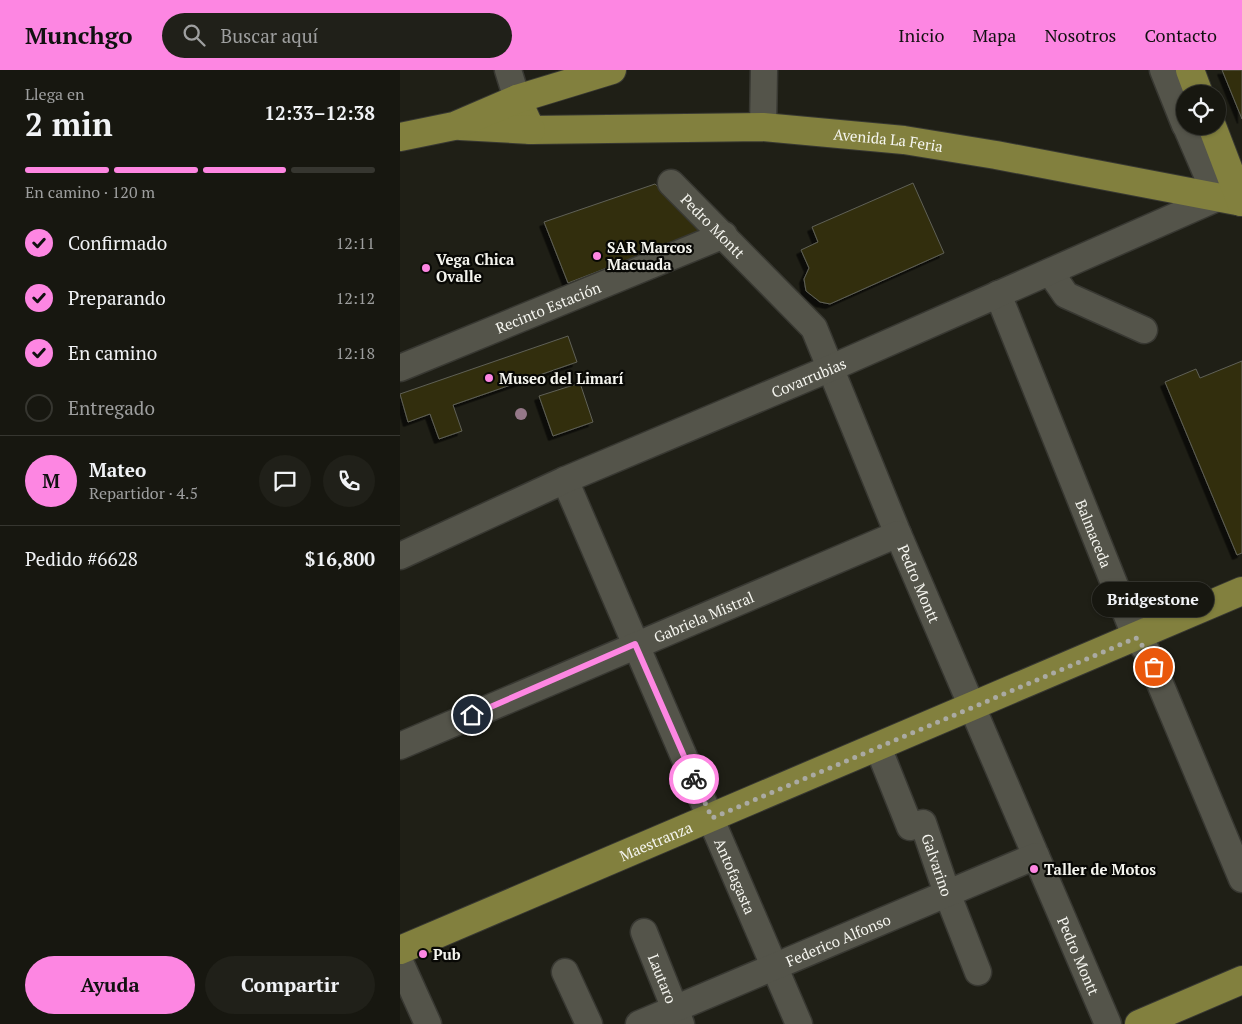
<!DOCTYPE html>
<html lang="es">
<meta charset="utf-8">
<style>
body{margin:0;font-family:"PT Serif",serif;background:#202019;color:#f1f3f6;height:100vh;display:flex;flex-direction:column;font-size:19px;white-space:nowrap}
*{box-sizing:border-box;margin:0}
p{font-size:16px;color:#9e9f9f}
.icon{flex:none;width:28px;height:28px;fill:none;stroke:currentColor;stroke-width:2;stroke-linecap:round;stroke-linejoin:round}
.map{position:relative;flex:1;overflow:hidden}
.panel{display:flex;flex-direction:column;background:#171710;width:400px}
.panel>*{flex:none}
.tools{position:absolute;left:776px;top:15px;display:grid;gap:10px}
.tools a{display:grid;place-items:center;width:50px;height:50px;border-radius:50%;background:#171710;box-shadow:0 1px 4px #0004,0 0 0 1px #363630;font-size:25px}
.pin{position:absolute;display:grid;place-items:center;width:42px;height:42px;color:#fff;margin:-21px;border:2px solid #fff;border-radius:50%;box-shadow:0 1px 5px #0007}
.courier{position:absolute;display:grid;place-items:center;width:50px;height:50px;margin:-25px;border:4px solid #fd86e2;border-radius:50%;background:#fff;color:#222;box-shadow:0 1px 6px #0007}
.bubble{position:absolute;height:35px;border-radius:18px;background:#171710;box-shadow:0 1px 4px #0004,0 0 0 1px #363630;font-size:16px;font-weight:700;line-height:35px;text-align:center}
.head em{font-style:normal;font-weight:700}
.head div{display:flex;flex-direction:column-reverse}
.head{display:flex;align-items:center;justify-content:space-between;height:85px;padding:0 25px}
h1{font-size:32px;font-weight:700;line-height:38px}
.bar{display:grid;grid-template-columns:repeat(4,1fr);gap:8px 5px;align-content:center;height:60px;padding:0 25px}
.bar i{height:6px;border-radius:4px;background:#363630}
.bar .selected{background:#fd86e2}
.bar p{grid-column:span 4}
.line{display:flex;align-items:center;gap:12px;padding:0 25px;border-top:1px solid #363630}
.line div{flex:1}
.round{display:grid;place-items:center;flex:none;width:52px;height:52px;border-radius:26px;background:#202019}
ol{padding:0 25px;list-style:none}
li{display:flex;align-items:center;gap:15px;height:55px}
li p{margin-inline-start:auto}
li .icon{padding:5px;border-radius:50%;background:#fd86e2;color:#111;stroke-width:4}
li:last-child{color:#9e9f9f}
li i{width:28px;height:28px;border:2px solid #363630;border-radius:50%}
.cta{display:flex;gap:10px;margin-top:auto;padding:10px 25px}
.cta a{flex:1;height:58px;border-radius:30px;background:#fd86e2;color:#111;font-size:20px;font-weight:700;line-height:58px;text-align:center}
.cta a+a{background:#202019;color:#f1f3f6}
header{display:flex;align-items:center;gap:30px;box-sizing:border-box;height:70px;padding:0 25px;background:#fd86e2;color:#111}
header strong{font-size:24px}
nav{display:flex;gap:28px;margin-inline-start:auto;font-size:18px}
.search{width:350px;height:45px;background:#202019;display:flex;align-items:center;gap:12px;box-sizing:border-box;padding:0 18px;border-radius:28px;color:#9e9f9f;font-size:19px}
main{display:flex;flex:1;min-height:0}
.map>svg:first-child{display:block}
.building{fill:#302f10;stroke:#606056;filter:url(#shadow)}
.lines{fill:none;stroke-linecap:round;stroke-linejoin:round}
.minor-casing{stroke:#383832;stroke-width:29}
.major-casing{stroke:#383832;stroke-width:30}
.minor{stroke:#54544a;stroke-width:26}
.major{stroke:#82803e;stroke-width:28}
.tree{fill:#957888}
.done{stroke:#aaaaa3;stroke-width:5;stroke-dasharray:0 9}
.route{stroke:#fd86e2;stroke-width:6}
.poi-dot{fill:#fd86e2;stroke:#080805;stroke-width:2}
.labels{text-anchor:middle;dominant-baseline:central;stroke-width:4.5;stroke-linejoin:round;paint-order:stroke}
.street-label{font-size:15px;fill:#f5f5ef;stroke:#080805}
.poi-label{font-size:15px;font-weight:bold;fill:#f5f5ef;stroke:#080805;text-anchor:start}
</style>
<header>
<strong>Munchgo</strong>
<div class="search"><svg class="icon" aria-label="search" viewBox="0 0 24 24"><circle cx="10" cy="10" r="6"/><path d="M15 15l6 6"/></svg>Buscar aquí</div>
<nav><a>Inicio</a><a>Mapa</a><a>Nosotros</a><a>Contacto</a></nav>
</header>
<main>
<section class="panel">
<div class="head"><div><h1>2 min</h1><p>Llega en</p></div><em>12:33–12:38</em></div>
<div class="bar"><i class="selected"></i><i class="selected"></i><i class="selected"></i><i></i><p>En camino · 120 m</p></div>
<ol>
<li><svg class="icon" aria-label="check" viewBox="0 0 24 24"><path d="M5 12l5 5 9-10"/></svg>Confirmado<p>12:11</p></li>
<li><svg class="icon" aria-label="check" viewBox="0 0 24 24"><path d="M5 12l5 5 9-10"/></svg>Preparando<p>12:12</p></li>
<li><svg class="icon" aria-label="check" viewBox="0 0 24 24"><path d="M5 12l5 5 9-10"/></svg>En camino<p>12:18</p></li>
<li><i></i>Entregado</li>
</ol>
<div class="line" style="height:90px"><b class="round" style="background:#fd86e2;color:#111">M</b><div><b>Mateo</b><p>Repartidor · 4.5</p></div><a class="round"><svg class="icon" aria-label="chat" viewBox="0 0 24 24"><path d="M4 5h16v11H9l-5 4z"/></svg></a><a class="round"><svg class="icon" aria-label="phone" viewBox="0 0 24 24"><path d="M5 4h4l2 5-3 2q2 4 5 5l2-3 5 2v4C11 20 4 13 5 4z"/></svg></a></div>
<div class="line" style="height:65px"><div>Pedido #6628</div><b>$16,800</b></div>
<div class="cta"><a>Ayuda</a><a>Compartir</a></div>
</section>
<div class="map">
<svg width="842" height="954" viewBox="0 0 842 954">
<defs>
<filter id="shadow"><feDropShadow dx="-4.5" dy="4.5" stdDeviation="0" flood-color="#0009"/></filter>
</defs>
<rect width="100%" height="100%" fill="#1f1f16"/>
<path class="building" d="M822 0H842V49Z
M513 113 544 183 430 234 420 232 406 221 404 209 409 198 401 180 418 172 412 157Z
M255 114 305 160 168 213 144 152Z
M168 266 177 292 53 335 62 361 39 369 30 344 8 352 0 324Z
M842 291V483L837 485 765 312 796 299 800 308Z
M180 313 193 352 153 366 139 326Z"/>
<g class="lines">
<g class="minor-casing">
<g id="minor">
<path d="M108 0 117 29"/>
<path d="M763 0 785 55"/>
<path d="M363 57 364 0"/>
<path id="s1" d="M271 113 414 258 498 464 708 954"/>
<path d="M650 202 666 225 744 260"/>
<path id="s2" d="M598 224 736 568 746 580 842 809"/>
<path id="s3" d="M0 298 324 165"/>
<path id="s4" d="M165 410 399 954"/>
<path id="s5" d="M0 486 165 410 431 298 817 128 786 56"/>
<path id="s6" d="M0 676 498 464"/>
<path id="s7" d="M478 677 510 757 523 753 547 823 578 902"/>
<path id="s8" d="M244 862 281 954"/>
<path d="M0 892 28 954"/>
<path d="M165 902 189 954"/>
<path id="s9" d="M239 954 636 786"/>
</g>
</g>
<g class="major-casing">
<g id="major">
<path d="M790 0 799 24"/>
<path id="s10" d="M117 29 131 60 363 57 504 70 596 85 842 132"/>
<path d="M60 56 131 60"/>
<path d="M812 56 841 132"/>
<path d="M0 67 54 56 117 29 212 0"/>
<path id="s11" d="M0 880 842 521"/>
<path d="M739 954 842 910"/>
</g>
</g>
<use href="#minor" class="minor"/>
<use href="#major" class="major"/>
</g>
<circle class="tree" cx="121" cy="344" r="6"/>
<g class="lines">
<path class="done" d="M294 709 312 748 736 568 746 580 754 597"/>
<path class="route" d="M72 645 235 574 294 709"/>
</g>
<g class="poi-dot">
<circle cx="197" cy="186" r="5"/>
<circle cx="26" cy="198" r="5"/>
<circle cx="89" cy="308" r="5"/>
<circle cx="634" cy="799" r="5"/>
<circle cx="23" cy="884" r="5"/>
</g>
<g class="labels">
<g class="street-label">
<text stroke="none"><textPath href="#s10" startOffset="392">Avenida La Feria</textPath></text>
<text stroke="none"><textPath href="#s1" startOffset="60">Pedro Montt</textPath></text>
<text stroke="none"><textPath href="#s3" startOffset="160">Recinto Estación</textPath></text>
<text stroke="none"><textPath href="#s5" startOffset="446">Covarrubias</textPath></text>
<text stroke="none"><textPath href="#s2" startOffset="258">Balmaceda</textPath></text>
<text stroke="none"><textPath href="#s1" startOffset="480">Pedro Montt</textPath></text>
<text stroke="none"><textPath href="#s6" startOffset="330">Gabriela Mistral</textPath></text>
<text stroke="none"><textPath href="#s11" startOffset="278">Maestranza</textPath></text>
<text stroke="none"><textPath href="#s7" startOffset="144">Galvarino</textPath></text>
<text stroke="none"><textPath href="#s4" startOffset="431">Antofagasta</textPath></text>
<text stroke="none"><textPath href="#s9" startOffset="216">Federico Alfonso</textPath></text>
<text stroke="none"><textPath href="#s1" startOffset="885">Pedro Montt</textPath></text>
<text stroke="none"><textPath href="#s8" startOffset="50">Lautaro</textPath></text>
</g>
<g class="poi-label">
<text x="207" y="177">SAR Marcos<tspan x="207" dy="17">Macuada</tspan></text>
<text x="36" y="189">Vega Chica<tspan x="36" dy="17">Ovalle</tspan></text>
<text x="99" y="308">Museo del Limarí</text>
<text x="644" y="799">Taller de Motos</text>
<text x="33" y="884">Pub</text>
</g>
</g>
</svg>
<div class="tools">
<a><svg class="icon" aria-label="locate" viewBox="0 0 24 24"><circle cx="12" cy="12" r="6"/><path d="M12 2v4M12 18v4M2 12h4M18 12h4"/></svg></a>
</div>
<div class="pin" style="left:754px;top:597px;background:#ea580c"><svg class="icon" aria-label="bag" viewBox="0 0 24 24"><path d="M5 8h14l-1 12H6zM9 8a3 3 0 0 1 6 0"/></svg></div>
<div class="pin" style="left:72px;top:645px;background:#1f2937"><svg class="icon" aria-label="home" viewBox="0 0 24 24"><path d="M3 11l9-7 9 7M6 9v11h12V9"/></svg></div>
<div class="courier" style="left:294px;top:709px"><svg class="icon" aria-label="bike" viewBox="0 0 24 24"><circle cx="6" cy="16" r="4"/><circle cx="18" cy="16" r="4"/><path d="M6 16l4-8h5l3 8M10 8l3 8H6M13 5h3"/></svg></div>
<div class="bubble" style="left:692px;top:512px;width:122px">Bridgestone</div>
</div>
</main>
